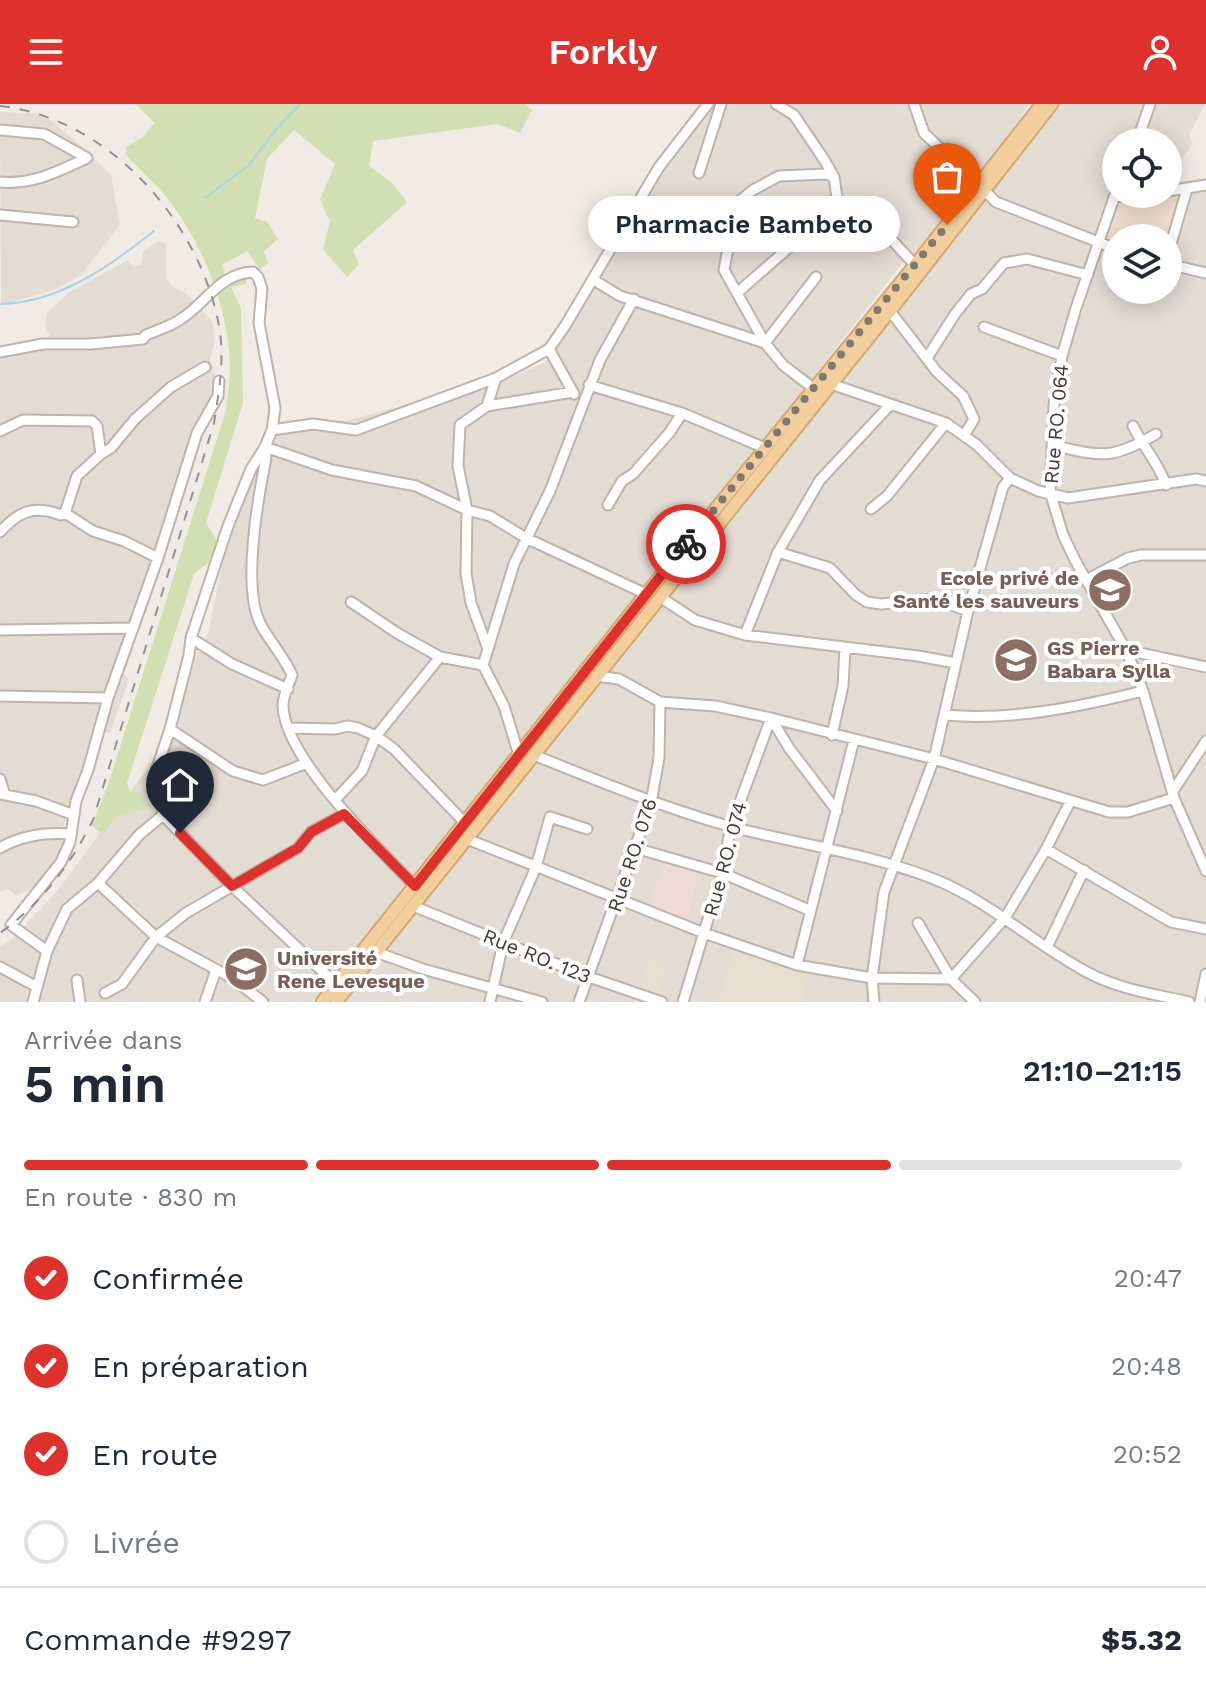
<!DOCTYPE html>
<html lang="fr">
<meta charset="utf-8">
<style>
body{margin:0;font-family:"Work Sans",sans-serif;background:#f6f6f7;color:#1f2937;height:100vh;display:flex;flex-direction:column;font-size:30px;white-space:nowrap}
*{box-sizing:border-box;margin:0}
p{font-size:26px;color:#747a83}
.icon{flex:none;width:44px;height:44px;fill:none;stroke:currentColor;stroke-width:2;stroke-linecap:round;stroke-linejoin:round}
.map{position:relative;height:898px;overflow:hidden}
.panel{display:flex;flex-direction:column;background:#fff;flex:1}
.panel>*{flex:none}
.tools{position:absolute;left:1102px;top:24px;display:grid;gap:16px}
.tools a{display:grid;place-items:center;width:80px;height:80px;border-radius:50%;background:#fff;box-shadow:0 4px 20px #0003;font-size:40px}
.pin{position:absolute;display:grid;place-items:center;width:68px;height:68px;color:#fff;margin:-82px -34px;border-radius:50% 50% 50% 0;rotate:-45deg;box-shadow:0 0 8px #0007}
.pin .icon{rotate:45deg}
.courier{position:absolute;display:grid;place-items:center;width:80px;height:80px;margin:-40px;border:6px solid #de312c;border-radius:50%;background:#fff;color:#222;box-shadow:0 2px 10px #0007}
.bubble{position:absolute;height:56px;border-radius:28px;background:#fff;box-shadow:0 4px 20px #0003;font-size:26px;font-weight:600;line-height:56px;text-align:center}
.headline em{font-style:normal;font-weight:600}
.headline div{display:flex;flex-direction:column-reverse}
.headline{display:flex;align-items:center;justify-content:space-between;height:136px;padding:0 24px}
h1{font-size:52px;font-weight:600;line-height:60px}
.bar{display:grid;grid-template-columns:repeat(4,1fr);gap:12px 8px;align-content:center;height:96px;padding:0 24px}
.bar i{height:10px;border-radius:6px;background:#e0e1e3}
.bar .current{background:#de312c}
.bar p{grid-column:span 4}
.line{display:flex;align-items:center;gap:20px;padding:0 24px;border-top:2px solid #e0e1e3}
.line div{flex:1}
ol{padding:0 24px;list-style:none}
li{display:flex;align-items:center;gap:24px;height:88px}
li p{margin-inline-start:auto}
li .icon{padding:8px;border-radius:50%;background:#de312c;color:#fff;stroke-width:4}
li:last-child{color:#747a83}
li i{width:44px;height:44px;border:4px solid #e0e1e3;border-radius:50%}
header{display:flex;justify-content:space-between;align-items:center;height:104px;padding:0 24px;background:#de312c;color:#fff;font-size:36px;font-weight:600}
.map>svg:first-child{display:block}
.residential{fill:#e3dcd3;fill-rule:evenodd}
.commercial{fill:#f0dfd1}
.education{fill:#e7ded0}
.medical{fill:#efd9d9}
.grass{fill:#d1dfb2}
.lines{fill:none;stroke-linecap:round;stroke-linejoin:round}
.stream{stroke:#a7d4e6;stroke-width:2}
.minor-casing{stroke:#bdb4ab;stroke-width:13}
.major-casing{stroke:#d3a86f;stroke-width:15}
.minor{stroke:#fff;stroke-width:9}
.major{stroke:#f1ce9c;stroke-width:11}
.rail{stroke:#939393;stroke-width:2;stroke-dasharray:10 10;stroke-linecap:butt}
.done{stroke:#7e7972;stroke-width:8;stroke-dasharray:0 14.4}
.route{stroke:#de312c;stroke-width:10}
.labels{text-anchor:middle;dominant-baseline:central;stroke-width:8;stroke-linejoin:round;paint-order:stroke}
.street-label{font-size:20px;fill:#413b35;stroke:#fff}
.education-label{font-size:20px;font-weight:bold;fill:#785e54;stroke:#fff;text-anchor:start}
</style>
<header><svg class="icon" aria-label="menu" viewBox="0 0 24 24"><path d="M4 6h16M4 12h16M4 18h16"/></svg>Forkly<svg class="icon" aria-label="person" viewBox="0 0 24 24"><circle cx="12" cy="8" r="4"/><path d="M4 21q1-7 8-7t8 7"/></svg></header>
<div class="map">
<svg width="1206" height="898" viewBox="0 0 1206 898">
<rect width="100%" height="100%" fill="#f0ebe4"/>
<path class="residential" d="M705 0H1029L964 101 902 160 719 392 312 898H0V842L12 835 59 785 171 632 180 586 209 526 224 452 254 369 278 329 308 327 405 301 455 283 512 273 546 258 637 87Z
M1057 0H1205L1189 31 1193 40 1168 72V38H1116V90H1168L1206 80V898H342L776 356 835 288ZM1116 134H1168V186H1116Z
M0 8 43 10 78 39 111 71 120 121 80 172 54 186 1 201Z
M160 137 166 140V174L173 183 186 189 212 217 215 236 210 256 215 270 211 293 202 311 166 444 114 561 129 575 110 629 97 626 64 721 65 742 36 782 17 792 7 785 0 788V251L50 232 45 223 47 209 68 189 128 156 134 164 141 160 144 146Z"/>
<path class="commercial" d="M1179 87 1184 90 1168 134H1116V143L1101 138 1116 94Z"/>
<path class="education" d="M734 843 807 870 805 898H719Z
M649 854 666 860 659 890 638 885Z"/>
<path class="medical" d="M666 754 698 764 688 818 649 803Z"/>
<path class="grass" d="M135 0H525L532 6 520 29 497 20 373 37 369 62 391 78 407 98 353 146 359 160 347 173 323 145 330 117 320 96 335 60 294 26 267 55 255 114 267 118 278 135 264 147 268 159 260 165 247 147 222 161 226 174 247 173 246 180 231 183 241 204 243 299 206 419 219 440 218 451 194 470 127 679 130 688H138L151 703 117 712 103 730 92 722 109 678 226 306C227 292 230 277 230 263 229 205 203 140 168 95 155 79 139 65 125 50L126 43 141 34 155 19Z"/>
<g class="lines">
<path class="stream" d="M205 94 249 61 277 24 300 0
M0 200C59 199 110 162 154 127"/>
<g class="minor-casing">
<path id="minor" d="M776 0 794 11 825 57 834 73 841 121
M914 0 924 29 978 81
M0 26 44 30 87 54
M1137 38 1150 0
M699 69 721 0
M0 78C33 81 59 67 87 54
M985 87 996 98 1116 145
M1168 87 1206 81
M1116 88 1076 204 1062 252 1054 301 1050 388 1063 431 1076 458 1126 546 1143 587 1174 694 1206 767
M1114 93 1145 90
M730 105 753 86 779 72 826 70 834 73
M0 111 73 118
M623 124C669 125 688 126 730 105L733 117 724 166 765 239 783 261 813 284
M1168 150 1187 85
M1168 160 1206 169
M594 176 620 192 765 239 816 173
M737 189 809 126 832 121 870 122 890 134 915 161
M890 207 937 268 963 292 974 315 964 332
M984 223 1062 252
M549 245 574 290
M0 248 43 240H91L143 235 146 231C158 226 171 222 181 215 206 199 220 169 253 168L258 173 262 185 259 219 275 304 272 326 265 343 251 365 228 422 191 534 189 551 170 625 156 667 163 711 232 782 336 880
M927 254 955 210 971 190 982 185 1004 159 1027 155 1088 171
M831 280 946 319 977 341 1010 374 1038 387 1068 394 1196 375 1206 377
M589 281 682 309 765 344
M487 302 496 274 549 245 565 222 659 63 708 0
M1133 322C1144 345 1157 356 1166 381
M272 326 313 320 356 326 496 274
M0 327 23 316 92 317 97 322 101 350
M1052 341C1101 352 1110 357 1156 330
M608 401 622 377 633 370 670 328 682 309
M871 405 887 392 946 319
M65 409 93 427 124 437 158 454
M0 428C19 407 33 401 61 411L65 409 77 372 101 350 111 344 135 315 171 283 205 263
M778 448 830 464 856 491 867 498 881 500 935 495 968 507
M1086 476 1128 454 1141 451H1206
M660 493 695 516 745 531 918 552 956 559
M351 498 397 529 440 553 483 561
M0 526 133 524
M745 531 778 448 820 376 890 301
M191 534 232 560 288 585
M488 545 514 460 550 387 600 256 634 195
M1126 546 1206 563
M440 553 376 632 394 645 465 719
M596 572 619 575 660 598 715 602 771 614 934 655 1109 708H1128L1174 694
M0 592 108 594
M945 611C1011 617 1079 603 1143 587
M771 614 789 644 837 707
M289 624 335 625 348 622 358 624 376 632 362 667 335 696
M170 625 233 667 263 676 307 659
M832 631 843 582 845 544
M519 651 504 602 483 561 488 545 471 499 466 469 467 406 458 362 460 321 487 302 573 288
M534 651C598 677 662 703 728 722 797 740 868 749 934 775 989 797 1033 839 1085 867 1117 885 1154 890 1189 898
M0 675 5 691
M1173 687 1206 637
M0 690 36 697 74 711
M1070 698 1046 745 1171 818 1206 825
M467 735 704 829 797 861 872 874 951 875 1005 814 1046 745
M0 744C22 731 46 728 71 730
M635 744 722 769 809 806
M98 779 156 833 232 874 263 898
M415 782C379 745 283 653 283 601 283 592 289 580 292 571 284 552 269 537 260 519 242 481 258 394 266 354L265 343 332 366 416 382 467 406 490 412 526 434 646 490
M413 802 589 873 662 898
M918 819 951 875 975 898
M1047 843 1084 766
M47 847 11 821 61 758 70 738 76 697 88 666 108 594 158 454 197 329 218 292 219 277
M376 848 423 865 542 898
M797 861 854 636
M0 863 37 883
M77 876 80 898
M105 889 122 880 156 833 186 809 298 744 311 728 344 710
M33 898 47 847 67 805 98 779 139 731 163 711
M205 898 216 866
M490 898 503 839 536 763 550 713 587 725
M579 898 651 699 659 654 660 598
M683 898 722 769 731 722 771 614
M874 898 872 874 884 788 934 655 968 507 1003 383 1010 374
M1200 898 1206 870"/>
</g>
<g class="major-casing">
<path id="major" d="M322 898 646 490 915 161 1042 0
M336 898 890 207 1052 0"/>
</g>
<use href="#minor" class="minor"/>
<use href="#major" class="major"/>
<path class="rail" d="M0 2C109 14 200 118 219 222 225 255 219 287 214 319L93 716C71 760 41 800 0 829"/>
</g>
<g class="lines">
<path class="done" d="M686 440 947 121"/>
<path class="route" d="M180 729 232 782 298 744 311 728 344 710 415 782 686 440"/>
</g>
<defs>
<g id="university-disc" transform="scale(2.3)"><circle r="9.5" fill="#8d6e63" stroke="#fff"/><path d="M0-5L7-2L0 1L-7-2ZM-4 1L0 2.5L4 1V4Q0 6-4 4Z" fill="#fff"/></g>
<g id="school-disc" transform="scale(2.3)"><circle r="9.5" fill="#8d6e63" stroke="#fff"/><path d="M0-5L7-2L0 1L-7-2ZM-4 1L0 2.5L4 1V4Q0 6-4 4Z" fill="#fff"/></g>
</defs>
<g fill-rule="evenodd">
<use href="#university-disc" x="1110" y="486"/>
<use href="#school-disc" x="1016" y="556"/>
<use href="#university-disc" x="246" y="865"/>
</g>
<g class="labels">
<g class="street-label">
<text transform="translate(1056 320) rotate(-85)">Rue RO. 064</text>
<text transform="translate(632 751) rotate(-72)">Rue RO. 076</text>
<text transform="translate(725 755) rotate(-75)">Rue RO. 074</text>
<text transform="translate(537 852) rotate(22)">Rue RO. 123</text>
</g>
<g class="education-label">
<text x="1079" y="474" text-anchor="end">Ecole privé de<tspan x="1079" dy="23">Santé les sauveurs</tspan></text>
<text x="1047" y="544">GS Pierre<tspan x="1047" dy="23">Babara Sylla</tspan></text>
<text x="277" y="854">Université<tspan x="277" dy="23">Rene Levesque</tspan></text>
</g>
</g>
</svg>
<div class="tools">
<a><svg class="icon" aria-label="locate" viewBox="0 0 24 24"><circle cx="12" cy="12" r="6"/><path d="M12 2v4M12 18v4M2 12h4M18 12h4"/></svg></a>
<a><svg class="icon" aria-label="layers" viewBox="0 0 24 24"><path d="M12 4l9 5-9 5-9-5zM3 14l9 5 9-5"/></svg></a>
</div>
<div class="pin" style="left:947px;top:121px;background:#ea580c"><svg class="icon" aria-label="bag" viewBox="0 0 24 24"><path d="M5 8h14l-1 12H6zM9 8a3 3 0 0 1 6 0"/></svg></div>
<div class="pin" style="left:180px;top:729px;background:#1f2937"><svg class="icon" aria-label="home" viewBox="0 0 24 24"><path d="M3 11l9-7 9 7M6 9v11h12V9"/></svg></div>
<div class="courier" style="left:686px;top:440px"><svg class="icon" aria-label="bike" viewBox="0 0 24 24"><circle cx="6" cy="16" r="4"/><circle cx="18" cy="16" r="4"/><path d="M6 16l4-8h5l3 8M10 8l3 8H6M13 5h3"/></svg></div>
<div class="bubble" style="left:588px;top:92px;width:312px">Pharmacie Bambeto</div>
</div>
<section class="panel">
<div class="headline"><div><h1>5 min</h1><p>Arrivée dans</p></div><em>21:10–21:15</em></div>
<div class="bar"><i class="current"></i><i class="current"></i><i class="current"></i><i></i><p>En route · 830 m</p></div>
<ol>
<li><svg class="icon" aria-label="check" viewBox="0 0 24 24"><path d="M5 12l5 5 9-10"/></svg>Confirmée<p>20:47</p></li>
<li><svg class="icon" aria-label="check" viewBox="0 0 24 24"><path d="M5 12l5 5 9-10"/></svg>En préparation<p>20:48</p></li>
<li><svg class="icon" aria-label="check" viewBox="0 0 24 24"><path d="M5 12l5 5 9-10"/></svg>En route<p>20:52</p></li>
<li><i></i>Livrée</li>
</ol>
<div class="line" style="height:104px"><div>Commande #9297</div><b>$5.32</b></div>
</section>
